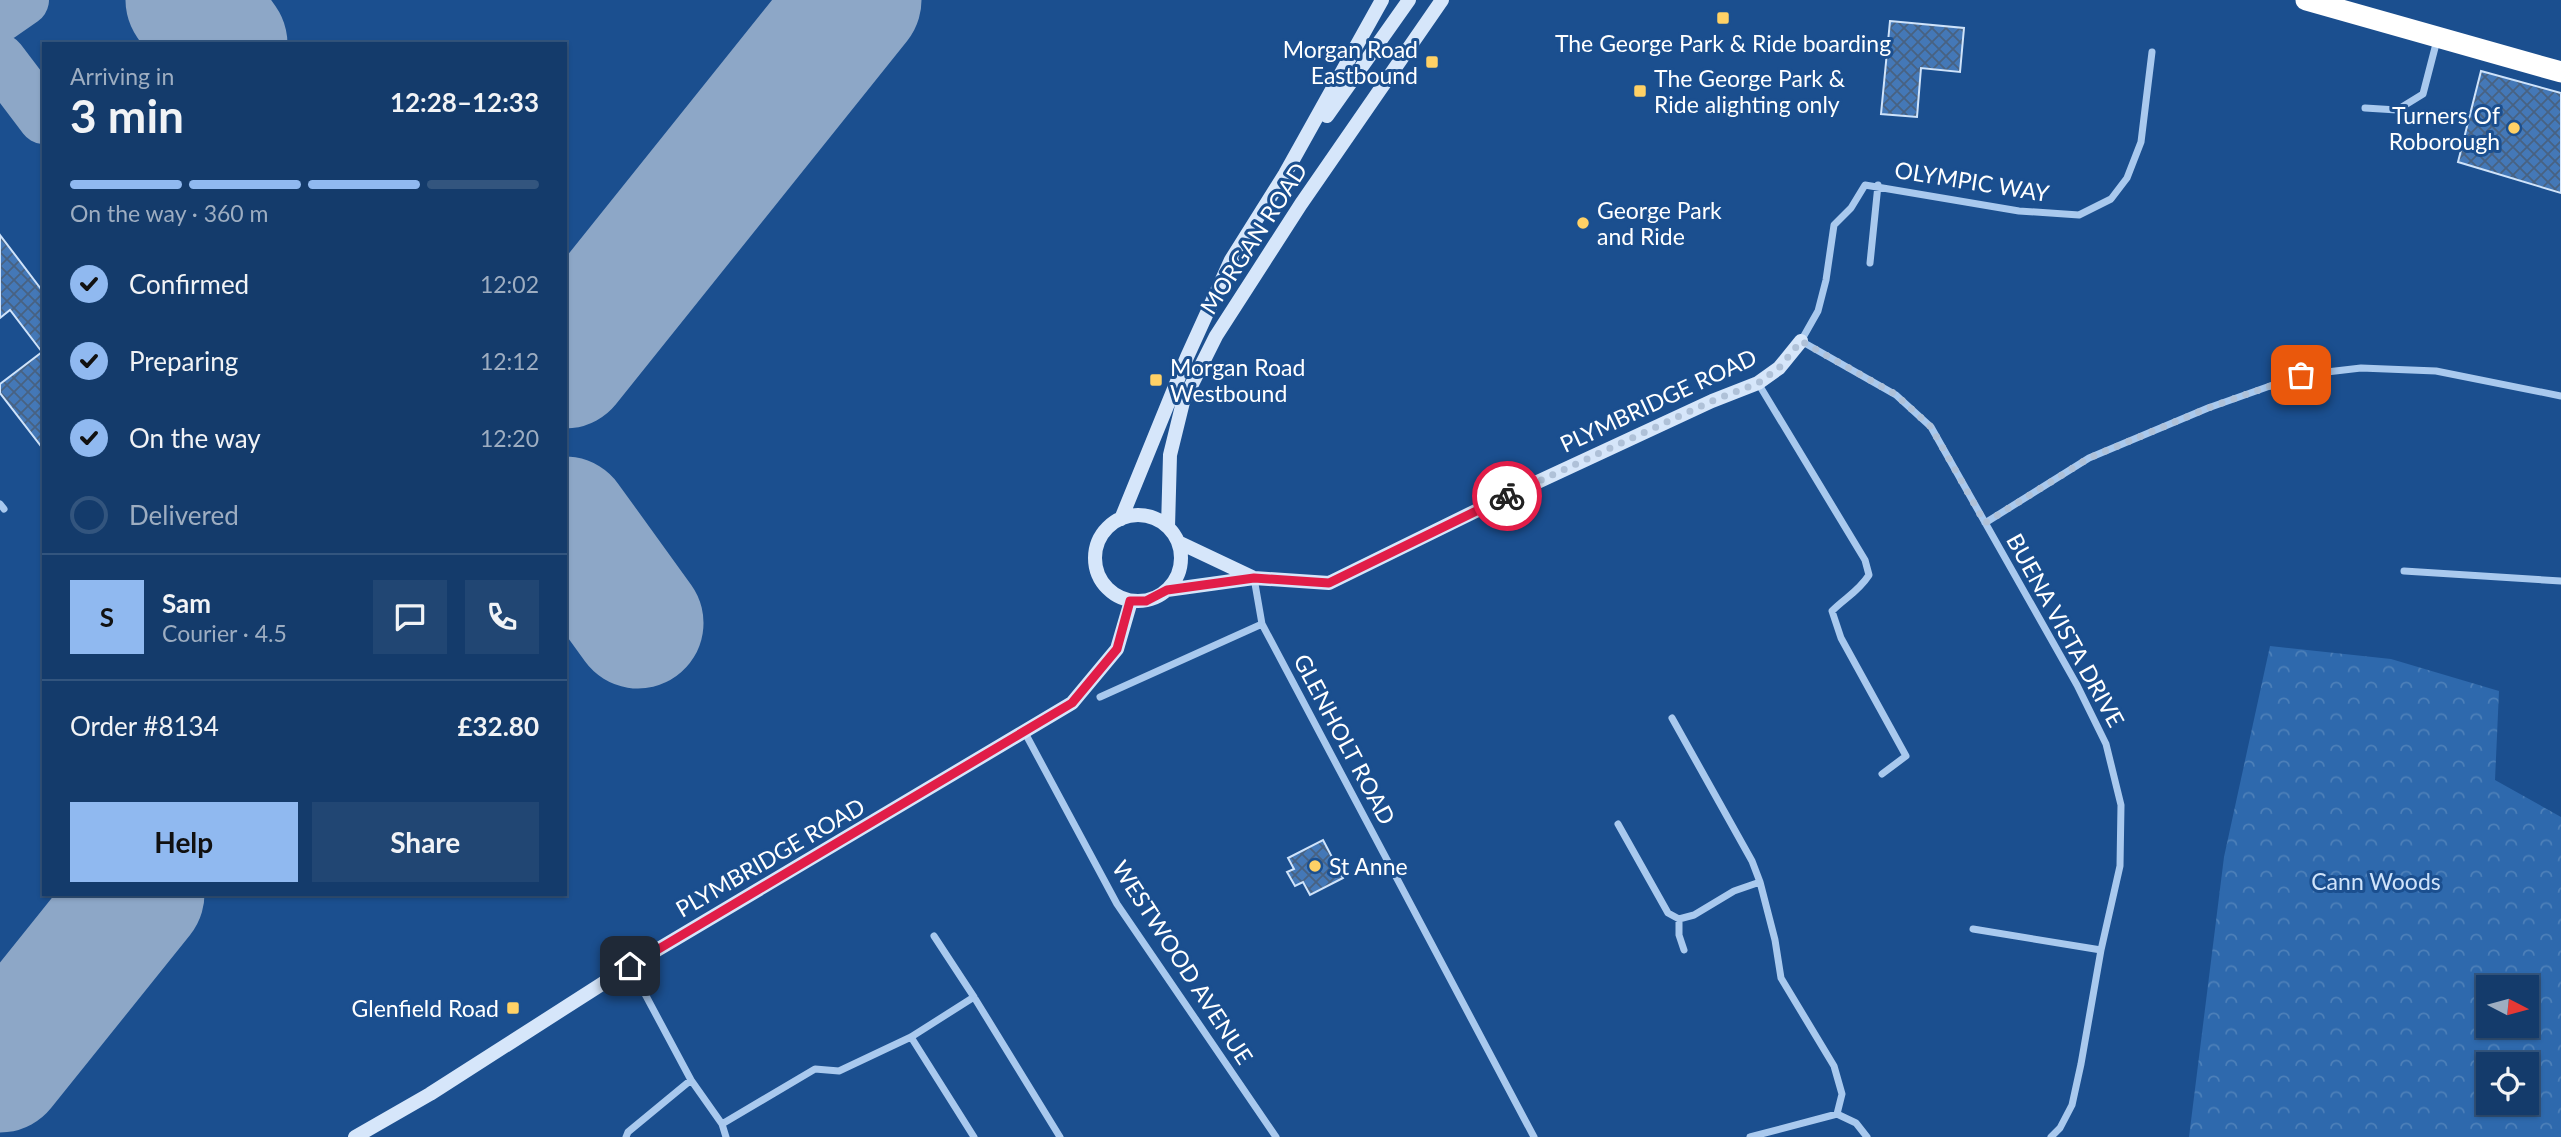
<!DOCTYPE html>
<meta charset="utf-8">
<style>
body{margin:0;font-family:Lato,sans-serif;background:#214673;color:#f1f3f6;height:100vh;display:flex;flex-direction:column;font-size:26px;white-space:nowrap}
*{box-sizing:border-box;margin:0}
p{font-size:23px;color:#9dadc1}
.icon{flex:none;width:38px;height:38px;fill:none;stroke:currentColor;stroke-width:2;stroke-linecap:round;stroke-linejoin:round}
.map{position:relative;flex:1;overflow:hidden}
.sheet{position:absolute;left:42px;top:42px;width:525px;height:854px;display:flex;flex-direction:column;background:#143b6b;border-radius:0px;box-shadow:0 2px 5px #0004,0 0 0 2px #33557e}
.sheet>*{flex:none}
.needle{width:46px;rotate:96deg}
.controls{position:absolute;left:2476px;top:975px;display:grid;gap:14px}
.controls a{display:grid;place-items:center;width:63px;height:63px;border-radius:0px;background:#143b6b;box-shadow:0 2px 5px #0004,0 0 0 2px #33557e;font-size:35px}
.pin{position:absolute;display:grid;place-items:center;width:60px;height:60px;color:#fff;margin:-30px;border-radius:14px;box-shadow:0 4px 10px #0006}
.courier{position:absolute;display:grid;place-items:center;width:70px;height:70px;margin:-35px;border:5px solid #e11d48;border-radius:50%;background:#fff;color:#222;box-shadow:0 2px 9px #0007}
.overview em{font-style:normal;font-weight:700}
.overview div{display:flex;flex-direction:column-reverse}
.overview{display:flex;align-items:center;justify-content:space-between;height:119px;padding:0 28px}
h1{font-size:46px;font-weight:700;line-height:52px}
.bar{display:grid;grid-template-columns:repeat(4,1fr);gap:10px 7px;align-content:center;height:84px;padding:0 28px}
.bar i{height:9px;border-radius:5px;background:#33557e}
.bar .active{background:#90b9f0}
.bar p{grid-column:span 4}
.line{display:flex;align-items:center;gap:18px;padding:0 28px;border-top:2px solid #33557e}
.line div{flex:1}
.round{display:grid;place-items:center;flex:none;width:74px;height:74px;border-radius:0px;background:#214673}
ol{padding:0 28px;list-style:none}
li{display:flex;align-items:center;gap:21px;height:77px}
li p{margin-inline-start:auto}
li .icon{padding:7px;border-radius:50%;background:#90b9f0;color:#111;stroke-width:4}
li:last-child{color:#9dadc1}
li i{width:38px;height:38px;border:4px solid #33557e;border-radius:50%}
.cta{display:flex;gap:14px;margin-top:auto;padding:14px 28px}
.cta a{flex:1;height:80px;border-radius:0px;background:#90b9f0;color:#111;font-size:28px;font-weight:700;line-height:80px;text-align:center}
.cta a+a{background:#214673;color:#f1f3f6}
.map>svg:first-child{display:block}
.forest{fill:url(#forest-crowns);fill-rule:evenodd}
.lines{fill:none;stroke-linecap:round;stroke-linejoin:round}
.taxiway{stroke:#8da7c7;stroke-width:52}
.runway{stroke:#8da7c7;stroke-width:131}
.building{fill:url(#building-cross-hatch);stroke:#cfe3fa;stroke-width:2}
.street{stroke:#a9c9ee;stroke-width:7}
.secondary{stroke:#d6e6fa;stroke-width:14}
.highway{stroke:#fff;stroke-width:21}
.done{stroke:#afc1d8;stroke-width:7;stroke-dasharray:0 12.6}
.route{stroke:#e11d48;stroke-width:9}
.poi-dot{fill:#ffd166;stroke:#1b4f8f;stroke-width:2.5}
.labels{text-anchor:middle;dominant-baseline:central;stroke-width:6;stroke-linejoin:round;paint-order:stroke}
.poi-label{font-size:23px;fill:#fff;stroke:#1b4f8f;text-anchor:start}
.street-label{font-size:23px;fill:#fff;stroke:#1b4f8f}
.park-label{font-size:23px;fill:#cfe3fa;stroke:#1b4f8f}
</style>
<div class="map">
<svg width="2561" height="1137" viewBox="0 0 2561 1137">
<defs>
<pattern id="forest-crowns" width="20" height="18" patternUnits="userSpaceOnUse" patternTransform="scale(1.75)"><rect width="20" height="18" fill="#2e69ad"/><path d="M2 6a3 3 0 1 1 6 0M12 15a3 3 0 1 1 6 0" fill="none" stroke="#4d80b9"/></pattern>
<pattern id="building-cross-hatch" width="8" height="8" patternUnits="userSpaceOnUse" patternTransform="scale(1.75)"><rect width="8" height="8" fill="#4478b7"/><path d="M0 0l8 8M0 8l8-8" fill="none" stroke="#486282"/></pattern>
</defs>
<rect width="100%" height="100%" fill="#1b4f8f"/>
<path class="forest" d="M2270 646 2391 659 2499 691 2495 780 2561 817V1137H2189L2224 857ZM2488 987H2527V1026H2488ZM2488 1064H2527V1102H2488Z"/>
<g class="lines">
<path class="taxiway" d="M0 16 23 0
M0 60 44 118"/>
<path class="runway" d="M191 0 222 44
M565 363 856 0
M565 522 638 623
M0 1067 139 894"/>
</g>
<path class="building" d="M1890 21 1964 28 1960 72 1921 68 1917 117 1881 114Z
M2481 71 2561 93V193L2458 162Z
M0 235 44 293V450L0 393V384L42 352 10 310 0 318Z
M1323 840 1343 878 1310 895 1303 882 1295 886 1287 872 1294 869 1288 858Z"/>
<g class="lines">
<path class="street" d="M2365 108 2397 110 2423 94 2437 40
M1870 263 1878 185
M1758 383 1865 560 1869 575C1858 592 1846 597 1832 611L1841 638 1906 756 1882 774
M0 504 4 509
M1985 523 2089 458 2208 408 2301 375 2361 368 2436 371 2561 396
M2404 571 2561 581
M1254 578 1262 624 1534 1137
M1100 697 1262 624
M1672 718 1752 861 1760 882 1775 940 1781 978 1834 1066 1842 1094 1837 1114
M1024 731 1117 904 1276 1137
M1618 824 1668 913 1679 919V935L1684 950
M1679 919 1694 915 1734 891 1760 882
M1973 929 2101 950
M934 936 974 997
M630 966 691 1080 722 1124 726 1137
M911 1037 974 1137
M722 1124 815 1069 839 1071 911 1037 974 997 1060 1137
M626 1137 628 1132 691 1080
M1750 1137 1837 1114 1856 1123 1867 1137
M2051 1137 2060 1128 2072 1105 2081 1064 2101 950 2120 866 2121 805 2106 744 2077 685 1931 427 1896 395 1801 341 1818 311 1826 280 1834 225 1851 208 1865 185 2019 211 2079 215 2111 199 2127 178 2141 142 2152 52"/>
<path class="secondary" d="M1327 116 1409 0
M1095 558a43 43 0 1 1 86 0a43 43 0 1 1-86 0Z
M1121 519 1187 357 1231 260 1285 174 1382 0
M1168 527 1170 455 1183 402 1216 336 1301 204 1442 0
M1178 542 1252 577
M1167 590 1254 578 1329 583 1490 504 1712 401 1758 383 1779 368 1801 341
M355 1137 430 1094 630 966 1072 703 1117 649 1131 601"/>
<path class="highway" d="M2306 0 2561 72"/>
</g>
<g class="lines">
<path class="done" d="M1507 496 1712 401 1758 383 1779 368 1801 341 1895 394 1931 427 1985 523 2089 458 2208 408 2301 375"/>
<path class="route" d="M630 966 1072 703 1117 649 1130 601H1146L1167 590 1254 578 1329 583 1507 496"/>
</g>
<g class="poi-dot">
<rect x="1716" y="11" width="14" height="14" rx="3.5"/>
<rect x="1425" y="55" width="14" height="14" rx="3.5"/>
<rect x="1633" y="84" width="14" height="14" rx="3.5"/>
<circle cx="2514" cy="128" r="7"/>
<circle cx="1583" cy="223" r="7"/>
<rect x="1149" y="373" width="14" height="14" rx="3.5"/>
<circle cx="1315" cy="866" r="7"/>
<rect x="506" y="1001" width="14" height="14" rx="3.5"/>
</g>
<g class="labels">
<g class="poi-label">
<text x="1723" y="43" text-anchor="middle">The George Park &amp; Ride boarding</text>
<text x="1418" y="49" text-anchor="end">Morgan Road<tspan x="1418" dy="26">Eastbound</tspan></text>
<text x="1654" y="78">The George Park &amp;<tspan x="1654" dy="26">Ride alighting only</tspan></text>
<text x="2500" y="115" text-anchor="end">Turners Of<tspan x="2500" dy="26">Roborough</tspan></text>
<text x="1597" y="210">George Park<tspan x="1597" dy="26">and Ride</tspan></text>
<text x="1170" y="367">Morgan Road<tspan x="1170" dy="26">Westbound</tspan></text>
<text x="1329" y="866">St Anne</text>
<text x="499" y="1008" text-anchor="end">Glenfield Road</text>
</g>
<g class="street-label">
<text transform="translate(1972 181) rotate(9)">OLYMPIC WAY</text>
<text transform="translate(1253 238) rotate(-57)">MORGAN ROAD</text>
<text transform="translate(1658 400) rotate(-25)">PLYMBRIDGE ROAD</text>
<text transform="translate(2066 630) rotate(61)">BUENA VISTA DRIVE</text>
<text transform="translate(1345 739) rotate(62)">GLENHOLT ROAD</text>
<text transform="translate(770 857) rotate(-30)">PLYMBRIDGE ROAD</text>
<text transform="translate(1183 962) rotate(57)">WESTWOOD AVENUE</text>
</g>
<g class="park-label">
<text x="2376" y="881">Cann Woods</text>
</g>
</g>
</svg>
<div class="controls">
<a><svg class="needle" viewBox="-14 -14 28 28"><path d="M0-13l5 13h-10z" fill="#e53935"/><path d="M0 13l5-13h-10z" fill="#9dadc1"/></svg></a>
<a><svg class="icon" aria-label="locate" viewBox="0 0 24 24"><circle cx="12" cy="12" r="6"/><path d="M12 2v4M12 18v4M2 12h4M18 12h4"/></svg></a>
</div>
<div class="pin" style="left:2301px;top:375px;background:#ea580c"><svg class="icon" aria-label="bag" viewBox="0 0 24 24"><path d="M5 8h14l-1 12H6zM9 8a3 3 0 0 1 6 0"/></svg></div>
<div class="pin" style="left:630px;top:966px;background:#1f2937"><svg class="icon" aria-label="home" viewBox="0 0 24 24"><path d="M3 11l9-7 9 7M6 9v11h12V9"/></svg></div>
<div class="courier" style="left:1507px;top:496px"><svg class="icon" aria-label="bike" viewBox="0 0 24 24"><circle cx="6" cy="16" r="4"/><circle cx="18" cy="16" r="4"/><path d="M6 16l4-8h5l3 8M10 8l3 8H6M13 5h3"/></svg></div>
<section class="sheet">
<div class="overview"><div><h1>3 min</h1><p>Arriving in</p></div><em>12:28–12:33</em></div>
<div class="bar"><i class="active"></i><i class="active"></i><i class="active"></i><i></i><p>On the way · 360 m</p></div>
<ol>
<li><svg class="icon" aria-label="check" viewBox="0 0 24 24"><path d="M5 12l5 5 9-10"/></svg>Confirmed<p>12:02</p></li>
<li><svg class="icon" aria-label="check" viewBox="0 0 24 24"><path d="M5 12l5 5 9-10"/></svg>Preparing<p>12:12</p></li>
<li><svg class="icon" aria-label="check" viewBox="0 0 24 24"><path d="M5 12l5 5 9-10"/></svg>On the way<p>12:20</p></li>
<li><i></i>Delivered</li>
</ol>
<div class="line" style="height:126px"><b class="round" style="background:#90b9f0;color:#111">S</b><div><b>Sam</b><p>Courier · 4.5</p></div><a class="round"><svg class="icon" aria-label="chat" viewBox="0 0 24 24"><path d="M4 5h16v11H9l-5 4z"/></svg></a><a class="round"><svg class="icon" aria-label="phone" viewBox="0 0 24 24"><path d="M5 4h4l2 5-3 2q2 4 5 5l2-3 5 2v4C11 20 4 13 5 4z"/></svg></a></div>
<div class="line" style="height:91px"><div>Order #8134</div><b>£32.80</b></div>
<div class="cta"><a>Help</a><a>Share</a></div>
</section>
</div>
